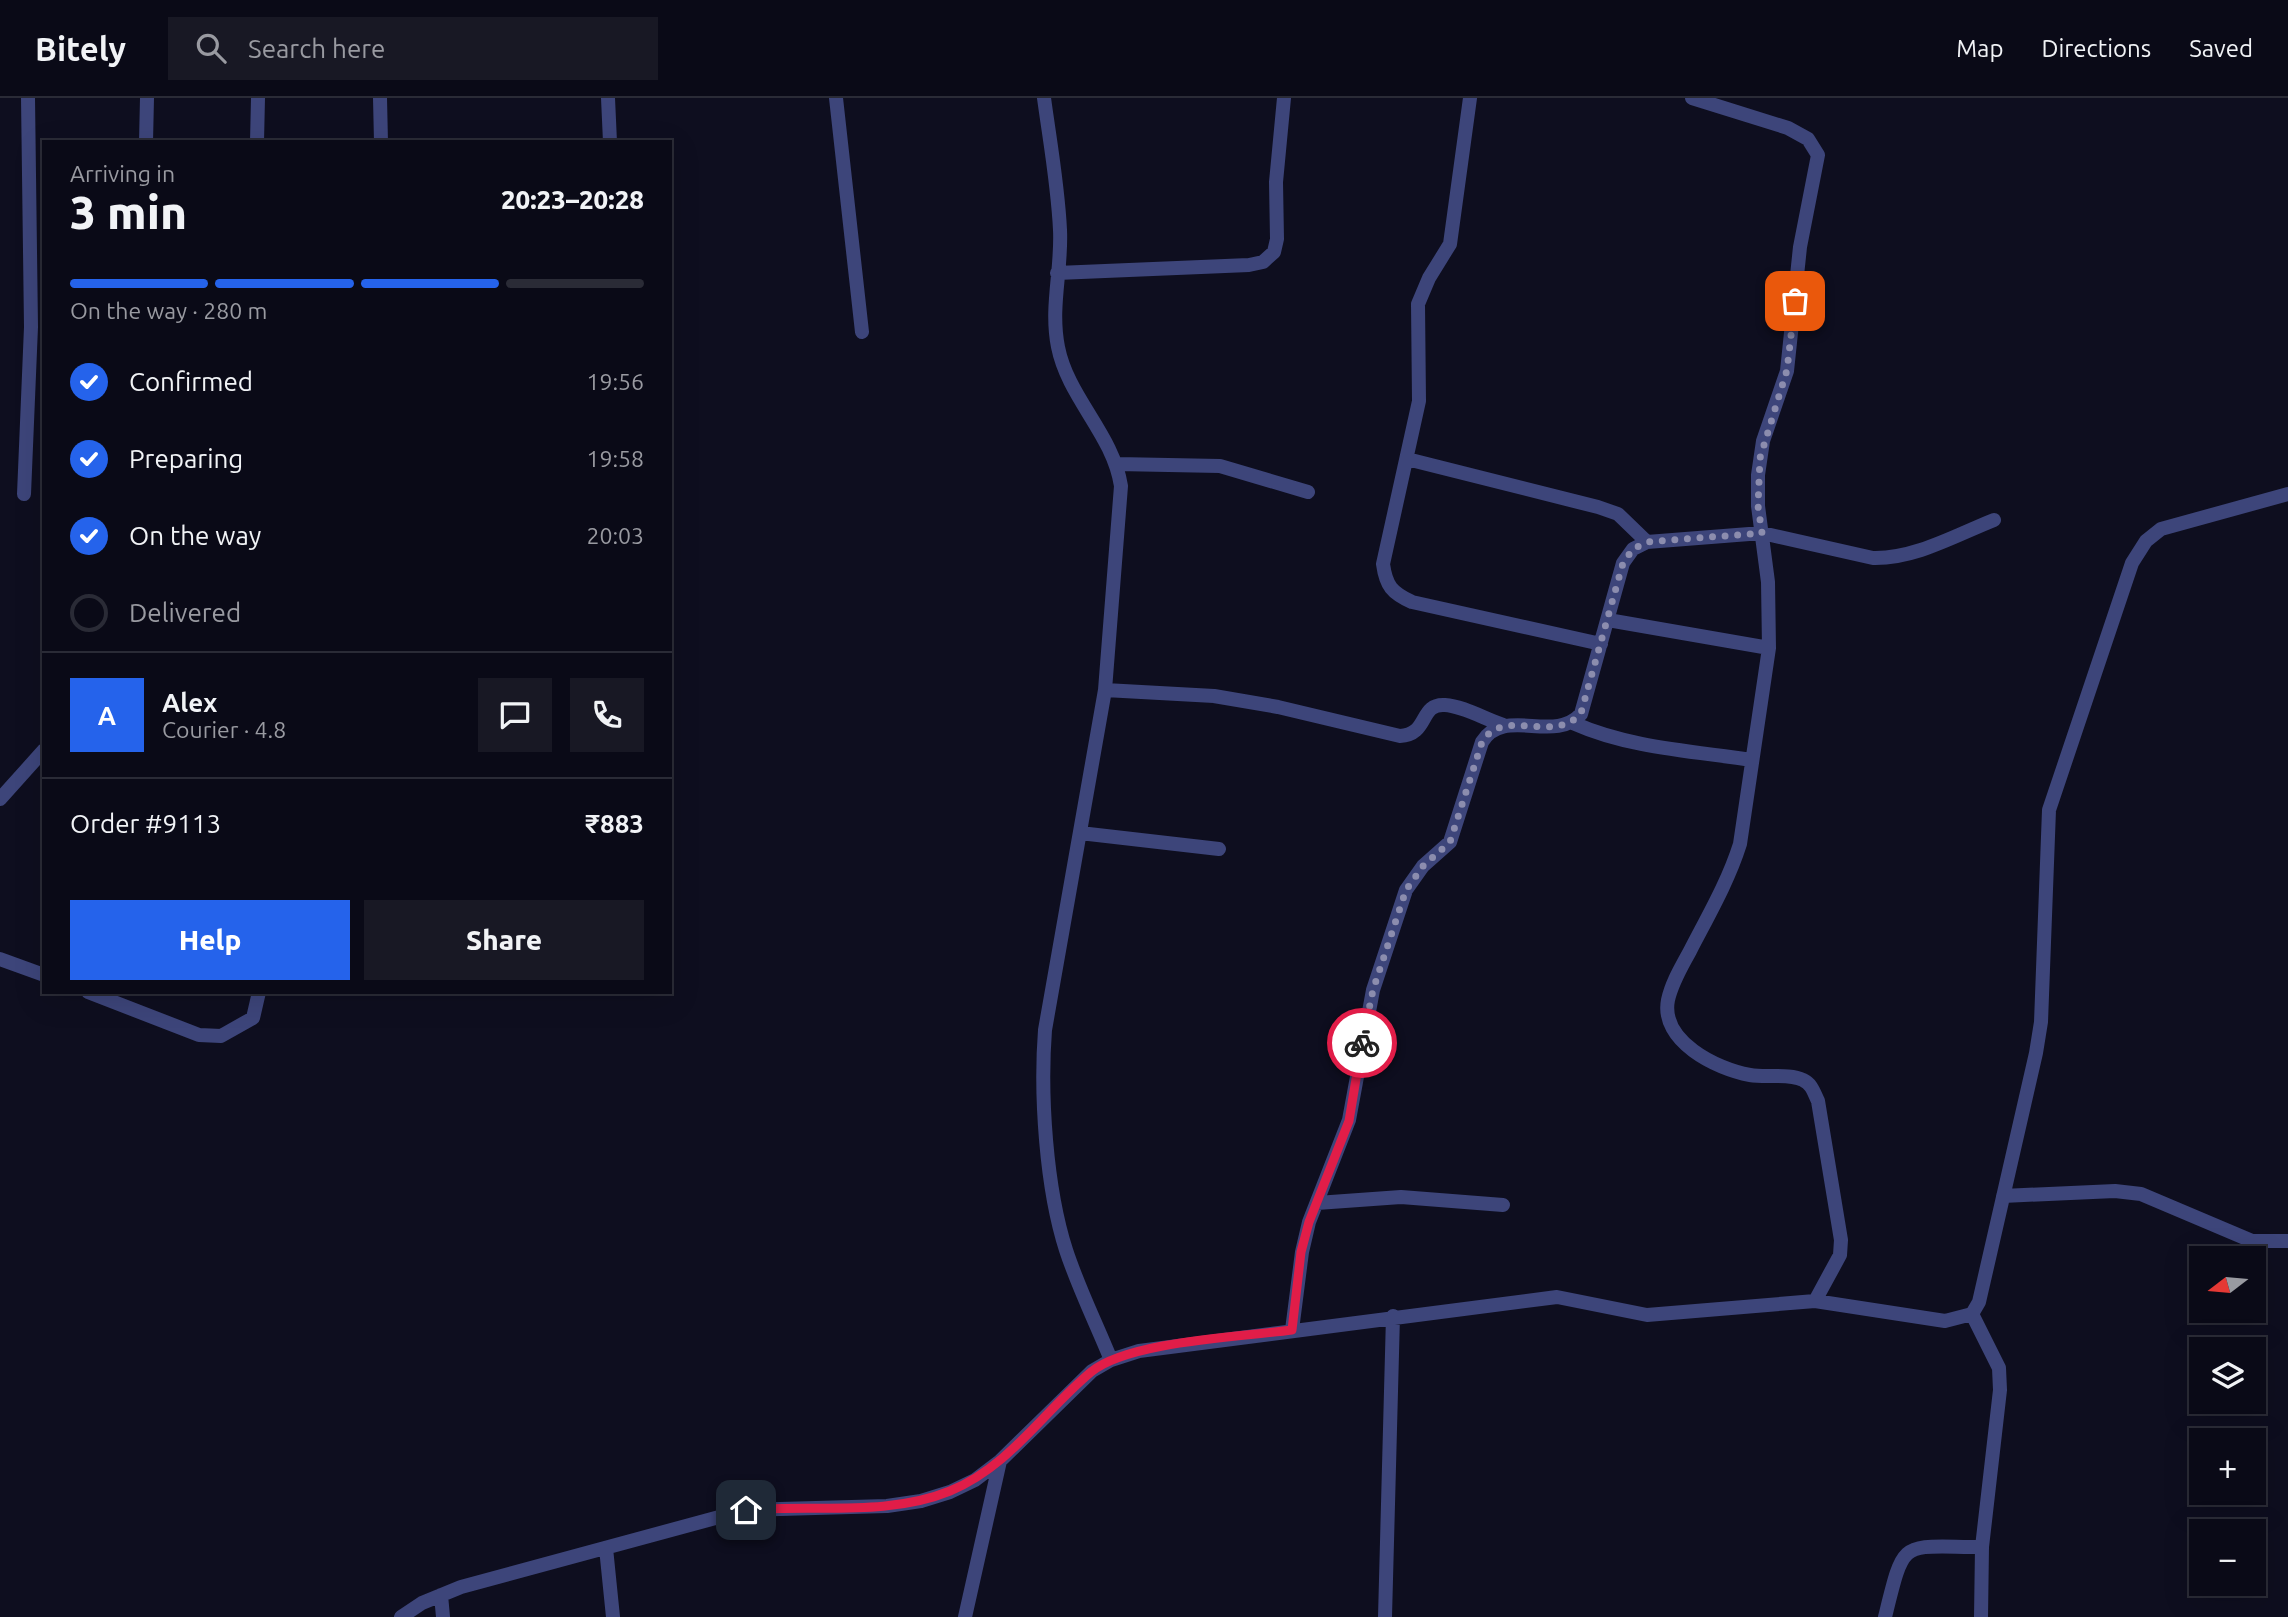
<!DOCTYPE html>
<meta charset="utf-8">
<style>
body{margin:0;font-family:Ubuntu,sans-serif;background:#181824;color:#f1f3f6;height:100vh;display:flex;flex-direction:column;font-size:26px;white-space:nowrap}
*{box-sizing:border-box;margin:0}
p{font-size:23px;color:#999aa1}
.icon{flex:none;width:38px;height:38px;fill:none;stroke:currentColor;stroke-width:2;stroke-linecap:round;stroke-linejoin:round}
.map{position:relative;flex:1;overflow:hidden}
.side{position:absolute;left:42px;top:42px;width:630px;height:854px;display:flex;flex-direction:column;background:#0a0a17;border-radius:0px;box-shadow:0 7px 28px #0002,0 0 0 2px #2a2b36}
.side>*{flex:none}
.needle{width:46px;rotate:254deg}
.buttons{position:absolute;left:2189px;top:1148px;display:grid;gap:14px}
.buttons a{display:grid;place-items:center;width:77px;height:77px;border-radius:0px;background:#0a0a17;box-shadow:0 7px 28px #0002,0 0 0 2px #2a2b36;font-size:35px}
.pin{position:absolute;display:grid;place-items:center;width:60px;height:60px;color:#fff;margin:-30px;border-radius:14px;box-shadow:0 4px 10px #0006}
.courier{position:absolute;display:grid;place-items:center;width:70px;height:70px;margin:-35px;border:5px solid #e11d48;border-radius:50%;background:#fff;color:#222;box-shadow:0 2px 9px #0007}
.overview em{font-style:normal;font-weight:800}
.overview div{display:flex;flex-direction:column-reverse}
.overview{display:flex;align-items:center;justify-content:space-between;height:119px;padding:0 28px}
h1{font-size:46px;font-weight:800;line-height:52px}
.bar{display:grid;grid-template-columns:repeat(4,1fr);gap:10px 7px;align-content:center;height:84px;padding:0 28px}
.bar i{height:9px;border-radius:5px;background:#2a2b36}
.bar .current{background:#2563eb}
.bar p{grid-column:span 4}
.line{display:flex;align-items:center;gap:18px;padding:0 28px;border-top:2px solid #2a2b36}
.line div{flex:1}
.round{display:grid;place-items:center;flex:none;width:74px;height:74px;border-radius:0px;background:#181824}
ol{padding:0 28px;list-style:none}
li{display:flex;align-items:center;gap:21px;height:77px}
li p{margin-inline-start:auto}
li .icon{padding:7px;border-radius:50%;background:#2563eb;color:#fff;stroke-width:4}
li:last-child{color:#999aa1}
li i{width:38px;height:38px;border:4px solid #2a2b36;border-radius:50%}
.cta{display:flex;gap:14px;margin-top:auto;padding:14px 28px}
.cta a{flex:1;height:80px;border-radius:0px;background:#2563eb;color:#fff;font-size:28px;font-weight:800;line-height:80px;text-align:center}
.cta a+a{background:#181824;color:#f1f3f6}
header{display:flex;align-items:center;gap:42px;box-sizing:border-box;height:98px;padding:0 35px;background:#0a0a17;border-bottom:2px solid #2a2b36}
header strong{font-size:33px}
nav{display:flex;gap:38px;margin-inline-start:auto;font-size:24px}
.search{width:490px;height:63px;background:#181824;display:flex;align-items:center;gap:18px;box-sizing:border-box;padding:0 24px;border-radius:0px;color:#999aa1;font-size:26px}
.map>svg:first-child{display:block}
.lines{fill:none;stroke-linecap:round;stroke-linejoin:round}
.street{stroke:#3d457a;stroke-width:14}
.done{stroke:#8c8dae;stroke-width:7;stroke-dasharray:0 12.6}
.route{stroke:#e11d48;stroke-width:9}
</style>
<header>
<strong>Bitely</strong>
<div class="search"><svg class="icon" aria-label="search" viewBox="0 0 24 24"><circle cx="10" cy="10" r="6"/><path d="M15 15l6 6"/></svg>Search here</div>
<nav><a>Map</a><a>Directions</a><a>Saved</a></nav>
</header>
<div class="map">
<svg width="2288" height="1519" viewBox="0 0 2288 1519">
<rect width="100%" height="100%" fill="#0e0e1f"/>
<g class="lines">
<path class="street" d="M380 0 381 44
M608 0 610 44
M836 0 862 234
M1044 0C1050 44 1058 88 1060 132 1062 172 1050 209 1058 249 1068 300 1113 336 1121 388L1105 592 1045 932C1040 997 1046 1090 1066 1152 1078 1189 1096 1225 1111 1262
M1470 0 1450 146 1429 180 1418 206 1419 303 1383 466C1386 488 1392 495 1412 504L1601 546
M1692 0 1788 30 1808 41 1818 57 1800 149 1787 273 1763 343 1758 377V408L1768 484 1769 550 1740 746C1728 784 1708 818 1690 853 1682 868 1672 884 1668 902 1660 943 1716 971 1750 977 1766 980 1789 975 1803 982 1812 986 1814 995 1818 1003L1841 1142 1840 1157 1815 1203
M146 44 147 0
M257 44 258 0
M1057 175 1249 167 1263 164 1274 154 1277 141 1276 84 1284 0
M1407 361 1598 409 1618 416 1647 444
M1117 366 1220 368 1308 394
M24 396 31 229 28 0
M1608 522 1769 550
M1105 592 1214 598 1278 609 1400 638C1429 637 1419 605 1445 607 1463 608 1485 621 1503 627
M1573 625C1629 650 1692 653 1752 662
M0 701 44 652
M1080 735 1219 751
M0 861 44 877
M88 894 199 937 221 938 253 920 259 894
M2003 1098 2115 1093 2141 1096 2252 1143H2288
M1317 1105 1401 1099 1503 1107
M1972 1216 1999 1270 2000 1292 1982 1449 1981 1519
M1292 1232 1302 1154 1309 1124 1349 1022 1373 892 1406 792 1423 768 1450 744 1482 644C1504 608 1554 646 1581 616L1623 465 1633 451 1647 444 1762 435 1873 460C1915 461 1956 437 1994 422
M606 1450 613 1519
M441 1497 443 1519
M401 1519 422 1505 461 1489 745 1412 887 1408 921 1403 950 1394 975 1382 1000 1363 1092 1273 1111 1262 1139 1253 1557 1199 1647 1217 1815 1203 1945 1223 1972 1216 1979 1204 2036 955 2041 924 2049 712 2132 465 2146 443 2161 431 2288 396
M965 1519 1000 1363
M1385 1519 1393 1218
M1885 1519C1905 1438 1900 1449 1982 1449"/>
</g>
<g class="lines">
<path class="done" d="M1362 945 1373 892 1406 792 1423 768 1450 744 1482 644C1504 608 1554 647 1581 615L1623 465 1633 451 1647 444 1762 435 1758 408 1760 360 1787 272 1795 203"/>
<path class="route" d="M746 1412C812 1406 887 1419 950 1393 1009 1369 1044 1313 1091 1274 1129 1243 1241 1239 1292 1232L1301 1154 1309 1124 1349 1023 1362 945"/>
</g>
</svg>
<div class="buttons">
<a><svg class="needle" viewBox="-14 -14 28 28"><path d="M0-13l5 13h-10z" fill="#e53935"/><path d="M0 13l5-13h-10z" fill="#999aa1"/></svg></a>
<a><svg class="icon" aria-label="layers" viewBox="0 0 24 24"><path d="M12 4l9 5-9 5-9-5zM3 14l9 5 9-5"/></svg></a>
<a>+</a>
<a>−</a>
</div>
<div class="pin" style="left:1795px;top:203px;background:#ea580c"><svg class="icon" aria-label="bag" viewBox="0 0 24 24"><path d="M5 8h14l-1 12H6zM9 8a3 3 0 0 1 6 0"/></svg></div>
<div class="pin" style="left:746px;top:1412px;background:#1f2937"><svg class="icon" aria-label="home" viewBox="0 0 24 24"><path d="M3 11l9-7 9 7M6 9v11h12V9"/></svg></div>
<div class="courier" style="left:1362px;top:945px"><svg class="icon" aria-label="bike" viewBox="0 0 24 24"><circle cx="6" cy="16" r="4"/><circle cx="18" cy="16" r="4"/><path d="M6 16l4-8h5l3 8M10 8l3 8H6M13 5h3"/></svg></div>
<section class="side">
<div class="overview"><div><h1>3 min</h1><p>Arriving in</p></div><em>20:23–20:28</em></div>
<div class="bar"><i class="current"></i><i class="current"></i><i class="current"></i><i></i><p>On the way · 280 m</p></div>
<ol>
<li><svg class="icon" aria-label="check" viewBox="0 0 24 24"><path d="M5 12l5 5 9-10"/></svg>Confirmed<p>19:56</p></li>
<li><svg class="icon" aria-label="check" viewBox="0 0 24 24"><path d="M5 12l5 5 9-10"/></svg>Preparing<p>19:58</p></li>
<li><svg class="icon" aria-label="check" viewBox="0 0 24 24"><path d="M5 12l5 5 9-10"/></svg>On the way<p>20:03</p></li>
<li><i></i>Delivered</li>
</ol>
<div class="line" style="height:126px"><b class="round" style="background:#2563eb;color:#fff">A</b><div><b>Alex</b><p>Courier · 4.8</p></div><a class="round"><svg class="icon" aria-label="chat" viewBox="0 0 24 24"><path d="M4 5h16v11H9l-5 4z"/></svg></a><a class="round"><svg class="icon" aria-label="phone" viewBox="0 0 24 24"><path d="M5 4h4l2 5-3 2q2 4 5 5l2-3 5 2v4C11 20 4 13 5 4z"/></svg></a></div>
<div class="line" style="height:91px"><div>Order #9113</div><b>₹883</b></div>
<div class="cta"><a>Help</a><a>Share</a></div>
</section>
</div>
